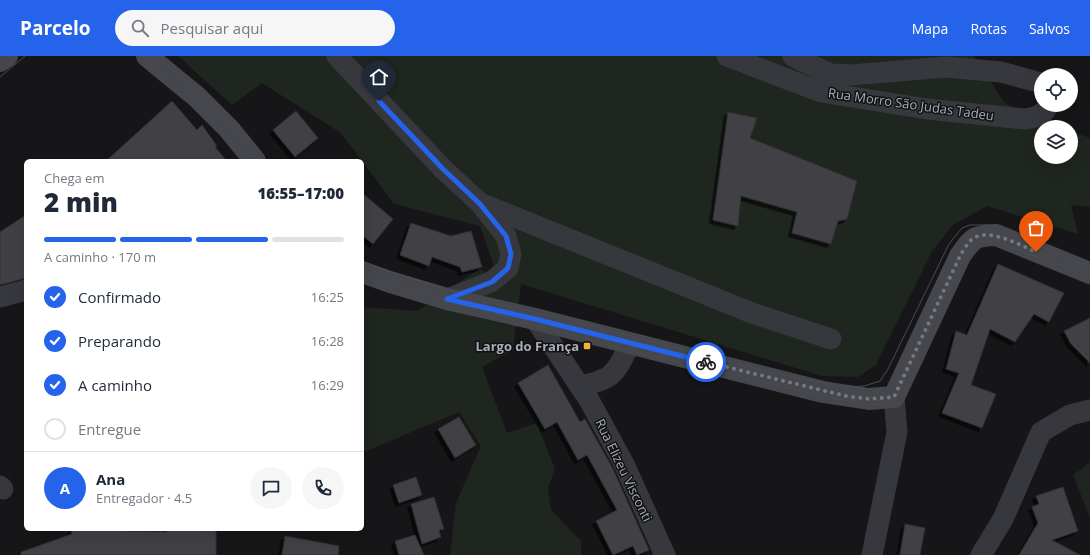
<!DOCTYPE html>
<html lang="pt">
<meta charset="utf-8">
<style>
body{margin:0;font-family:"Open Sans",sans-serif;background:#f6f6f7;color:#1f2937;height:100vh;display:flex;flex-direction:column;font-size:15px;white-space:nowrap}
*{box-sizing:border-box;margin:0}
p{font-size:13px;color:#747a83}
.icon{flex:none;width:22px;height:22px;fill:none;stroke:currentColor;stroke-width:2;stroke-linecap:round;stroke-linejoin:round}
.map{position:relative;flex:1;overflow:hidden}
.panel{position:absolute;left:24px;top:103px;width:340px;height:372px;display:flex;flex-direction:column;background:#fff;border-radius:6px;box-shadow:0 4px 16px #0002}
.panel>*{flex:none}
.buttons{position:absolute;left:1034px;top:12px;display:grid;gap:8px}
.buttons a{display:grid;place-items:center;width:44px;height:44px;border-radius:50%;background:#fff;box-shadow:0 4px 16px #0002;font-size:20px}
.pin{position:absolute;display:grid;place-items:center;width:34px;height:34px;color:#fff;margin:-41px -17px;border-radius:50% 50% 50% 0;rotate:-45deg;box-shadow:0 0 4px #0007}
.pin .icon{rotate:45deg}
.courier{position:absolute;display:grid;place-items:center;width:40px;height:40px;margin:-20px;border:3px solid #2563eb;border-radius:50%;background:#fff;color:#222;box-shadow:0 1px 5px #0007}
.headline em{font-style:normal;font-weight:800}
.headline div{display:flex;flex-direction:column-reverse}
.headline{display:flex;align-items:center;justify-content:space-between;height:68px;padding:0 20px}
h1{font-size:26px;font-weight:800;line-height:30px}
.bar{display:grid;grid-template-columns:repeat(4,1fr);gap:6px 4px;align-content:center;height:48px;padding:0 20px}
.bar i{height:5px;border-radius:3px;background:#e0e1e3}
.bar .active{background:#2563eb}
.bar p{grid-column:span 4}
.line{display:flex;align-items:center;gap:10px;padding:0 20px;border-top:1px solid #e0e1e3}
.line div{flex:1}
.round{display:grid;place-items:center;flex:none;width:42px;height:42px;border-radius:21px;background:#f6f6f7}
ol{padding:0 20px;list-style:none}
li{display:flex;align-items:center;gap:12px;height:44px}
li p{margin-inline-start:auto}
li .icon{padding:4px;border-radius:50%;background:#2563eb;color:#fff;stroke-width:4}
li:last-child{color:#747a83}
li i{width:22px;height:22px;border:2px solid #e0e1e3;border-radius:50%}
header{display:flex;align-items:center;gap:24px;box-sizing:border-box;height:56px;padding:0 20px;background:#2563eb;color:#fff}
header strong{font-size:19px}
nav{display:flex;gap:22px;margin-inline-start:auto;font-size:14px}
.search{width:280px;height:36px;background:#f6f6f7;display:flex;align-items:center;gap:10px;box-sizing:border-box;padding:0 14px;border-radius:22px;color:#747a83;font-size:15px}
.map>svg:first-child{display:block}
.green{fill:#1e261f}
.building{fill:#404145;stroke:#303034;filter:url(#shadow)}
.lines{fill:none;stroke-linecap:round;stroke-linejoin:round}
.street{stroke:#37383d;stroke-width:21}
.secondary{stroke:#45474d;stroke-width:22}
.tram{stroke:#4a4c52;stroke-width:1}
.done{stroke:#757880;stroke-width:4;stroke-dasharray:0 7.2}
.route{stroke:#2563eb;stroke-width:5}
.poi-dot{fill:#f2b134;stroke:#111113;stroke-width:1.5}
.labels{text-anchor:middle;dominant-baseline:central;stroke-width:3;stroke-linejoin:round;paint-order:stroke}
.street-label{font-size:13px;fill:#a8adb8;stroke:#111113}
.poi-label{font-size:13px;font-weight:bold;fill:#a8adb8;stroke:#111113;text-anchor:end}
</style>
<header>
<strong>Parcelo</strong>
<div class="search"><svg class="icon" aria-label="search" viewBox="0 0 24 24"><circle cx="10" cy="10" r="6"/><path d="M15 15l6 6"/></svg>Pesquisar aqui</div>
<nav><a>Mapa</a><a>Rotas</a><a>Salvos</a></nav>
</header>
<div class="map">
<svg width="1090" height="499" viewBox="0 0 1090 499">
<defs>
<filter id="shadow"><feDropShadow dx="-3.5" dy="3.5" stdDeviation="0" flood-color="#0009"/></filter>
</defs>
<rect width="100%" height="100%" fill="#161618"/>
<path class="green" d="M178 0H974L1004 46 1032 62 1058 71H1041V101H1071V75L1090 82V151L1071 149 1078 178 987 150 953 169 932 195 876 309 858 321 822 320 521 228 513 294 482 311 507 377 537 367 555 413 548 432 551 454 581 485V499H450L456 447 480 392V389L459 356 362 397V251L417 255 479 213 498 221 480 170 394 148 341 77 262 27 232 49Z
M1090 406V462L1073 419Z"/>
<path class="building" d="M172 45 197 74 202 69 217 90 215 91 227 105H106Z
M296 55 318 82 295 101 273 74Z
M728 56 757 62 750 82 857 125 847 163 838 165 831 188 792 177 797 156 741 140 738 170 713 164Z
M362 137 393 163 373 188 362 179Z
M26 159V222L0 229V176Z
M411 167 451 180 471 175 482 211 462 216 460 211 432 201 429 210 400 199Z
M998 208 1064 237 1049 266 1034 258 1015 286 990 273 971 329 996 338 982 372 942 357 959 317 946 313 956 275 967 279Z
M1090 262V307L1071 288 1064 275Z
M548 309 580 366 585 363 613 413 649 494 637 499 633 490 613 499 596 465 617 454 587 399 578 404 557 366 545 373 518 327Z
M459 361 476 389 455 402 438 373Z
M416 421 422 439 399 447 393 429Z
M1063 431 1078 475 1052 484 1080 499H1019L1038 467 1032 451 1039 448 1036 440Z
M434 441 444 473 439 474 441 481 422 488 411 448Z
M905 468 925 472 920 499H900Z
M71 473H127V475L167 476V473L216 475V499H21V496L72 478Z
M415 479 424 499H399L395 485Z
M285 480 339 490 338 499H282Z"/>
<g class="lines">
<path class="street" d="M337 0 443 113 480 147 506 180 511 198 508 212 491 226 447 243
M727 0 821 36 927 53 1024 63C1033 62 1045 60 1048 49
M793 0 804 6 831 18 851 19 946 11 1001 16 1041 27
M480 147 752 257 831 283
M0 241 26 234
M535 263 589 344 624 408 665 499
M580 330C615 323 615 317 630 288
M0 430 3 433
M872 499 897 376 894 341
M981 499 1003 463 1041 376 1070 359 1090 354"/>
<path class="secondary" d="M147 0 197 41 229 73 255 105
M0 5 7 0
M362 216 390 226 447 243 535 263 823 336 869 343 894 341 960 200C973 182 973 180 996 179L1090 217"/>
<path class="tram" d="M142 0 195 45 247 105
M155 0 204 39 262 105
M0 3 4 0
M0 21 25 0
M362 205 387 215 488 246 567 263 765 315 827 328 849 331 864 330 880 325 888 313 949 188 962 172 970 169H989L1090 211
M362 221 622 293 823 340 864 348 883 349 894 345 963 204 971 191 980 185H993L1054 207 1090 222
M580 270 610 286"/>
</g>
<g class="lines">
<path class="done" d="M706 306 846 340 869 343 894 341 960 200C963 195 967 188 971 184 987 170 1020 189 1036 196"/>
<path class="route" d="M379 45 443 113 480 148 506 180 511 198 508 212 492 226 447 243 535 263 706 306"/>
</g>
<rect class="poi-dot" x="583" y="286" width="8" height="8" rx="2"/>
<g class="labels">
<g class="street-label">
<text transform="translate(911 48) rotate(8)">Rua Morro São Judas Tadeu</text>
<text transform="translate(624 414) rotate(64)">Rua Elizeu Visconti</text>
</g>
<g class="poi-label">
<text x="579" y="290">Largo do França</text>
</g>
</g>
</svg>
<div class="buttons">
<a><svg class="icon" aria-label="locate" viewBox="0 0 24 24"><circle cx="12" cy="12" r="6"/><path d="M12 2v4M12 18v4M2 12h4M18 12h4"/></svg></a>
<a><svg class="icon" aria-label="layers" viewBox="0 0 24 24"><path d="M12 4l9 5-9 5-9-5zM3 14l9 5 9-5"/></svg></a>
</div>
<div class="pin" style="left:1036px;top:196px;background:#ea580c"><svg class="icon" aria-label="bag" viewBox="0 0 24 24"><path d="M5 8h14l-1 12H6zM9 8a3 3 0 0 1 6 0"/></svg></div>
<div class="pin" style="left:379px;top:45px;background:#1f2937"><svg class="icon" aria-label="home" viewBox="0 0 24 24"><path d="M3 11l9-7 9 7M6 9v11h12V9"/></svg></div>
<div class="courier" style="left:706px;top:306px"><svg class="icon" aria-label="bike" viewBox="0 0 24 24"><circle cx="6" cy="16" r="4"/><circle cx="18" cy="16" r="4"/><path d="M6 16l4-8h5l3 8M10 8l3 8H6M13 5h3"/></svg></div>
<section class="panel">
<div class="headline"><div><h1>2 min</h1><p>Chega em</p></div><em>16:55–17:00</em></div>
<div class="bar"><i class="active"></i><i class="active"></i><i class="active"></i><i></i><p>A caminho · 170 m</p></div>
<ol>
<li><svg class="icon" aria-label="check" viewBox="0 0 24 24"><path d="M5 12l5 5 9-10"/></svg>Confirmado<p>16:25</p></li>
<li><svg class="icon" aria-label="check" viewBox="0 0 24 24"><path d="M5 12l5 5 9-10"/></svg>Preparando<p>16:28</p></li>
<li><svg class="icon" aria-label="check" viewBox="0 0 24 24"><path d="M5 12l5 5 9-10"/></svg>A caminho<p>16:29</p></li>
<li><i></i>Entregue</li>
</ol>
<div class="line" style="height:72px"><b class="round" style="background:#2563eb;color:#fff">A</b><div><b>Ana</b><p>Entregador · 4.5</p></div><a class="round"><svg class="icon" aria-label="chat" viewBox="0 0 24 24"><path d="M4 5h16v11H9l-5 4z"/></svg></a><a class="round"><svg class="icon" aria-label="phone" viewBox="0 0 24 24"><path d="M5 4h4l2 5-3 2q2 4 5 5l2-3 5 2v4C11 20 4 13 5 4z"/></svg></a></div>
</section>
</div>
